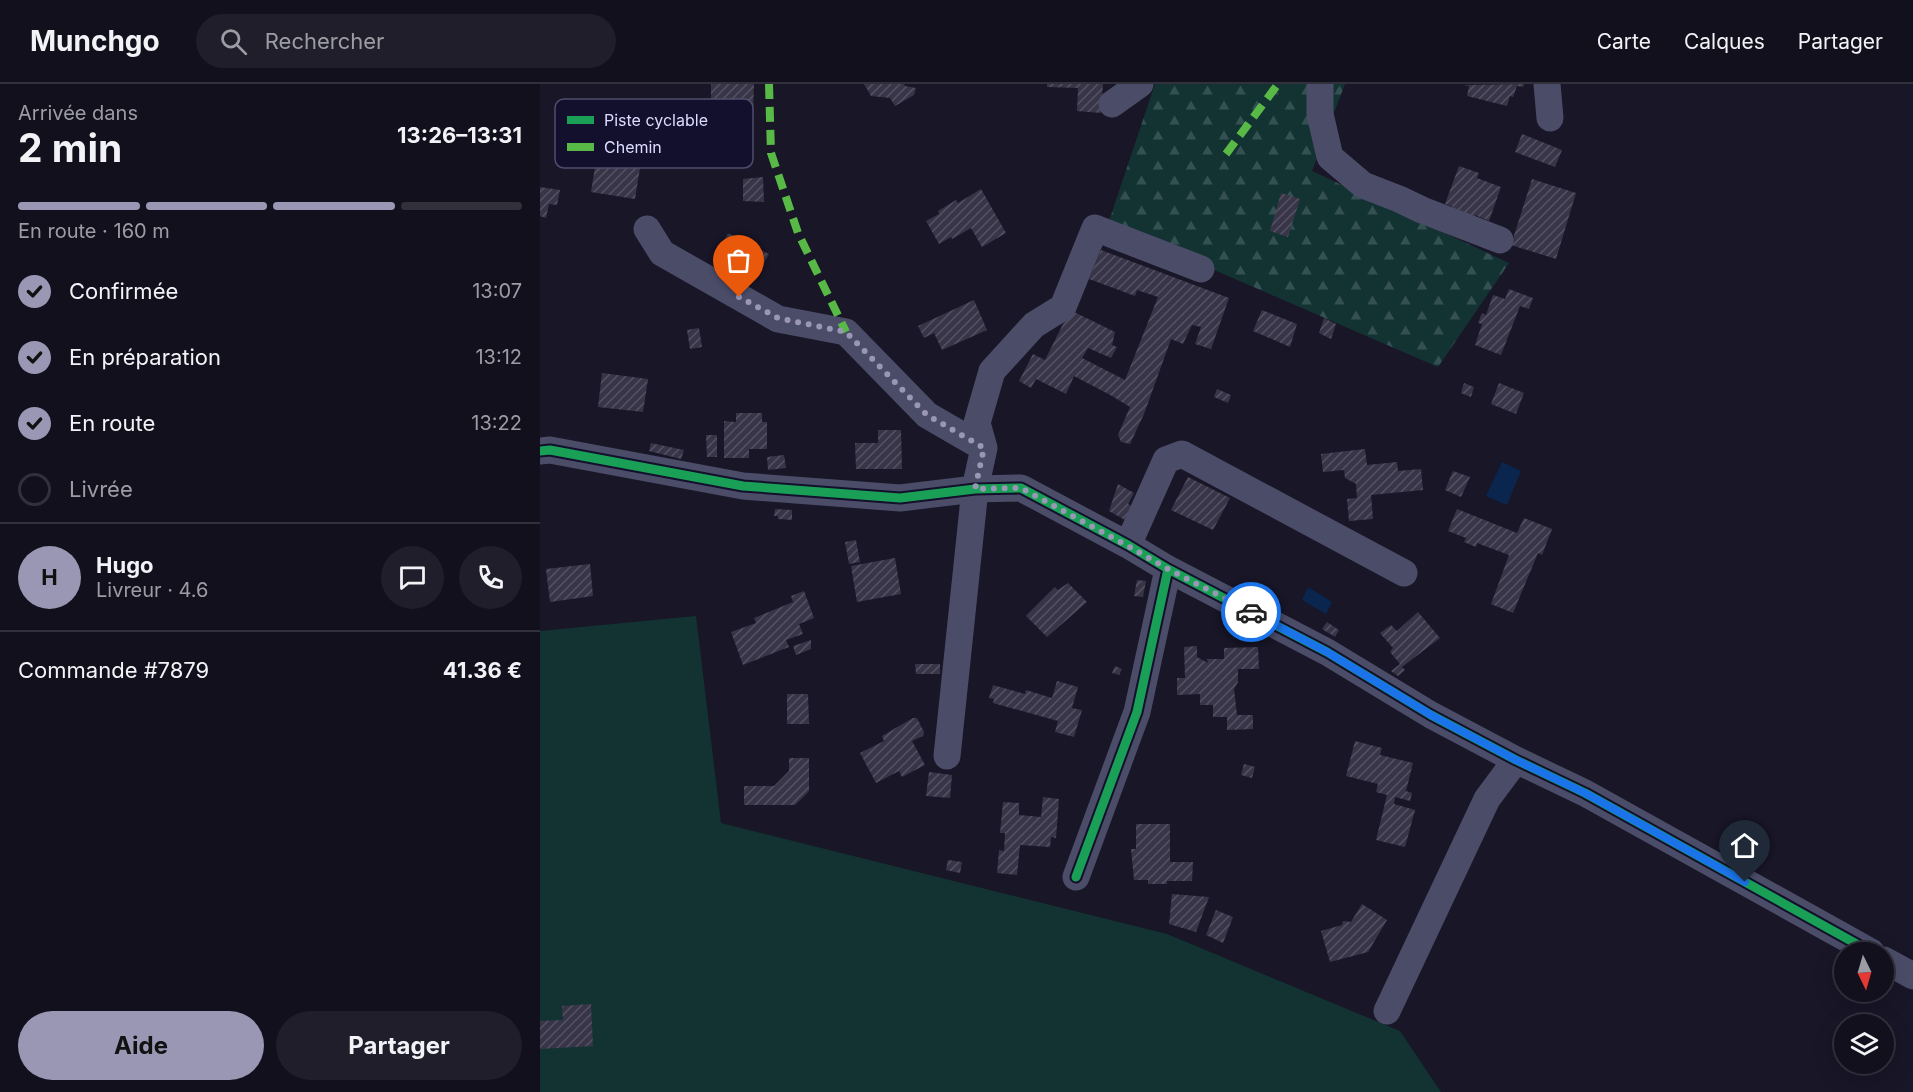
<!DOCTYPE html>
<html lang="fr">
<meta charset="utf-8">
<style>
body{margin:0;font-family:Inter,sans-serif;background:#1f1e2a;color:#f1f3f6;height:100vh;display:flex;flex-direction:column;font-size:22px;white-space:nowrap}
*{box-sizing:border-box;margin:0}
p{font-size:20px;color:#9c9da4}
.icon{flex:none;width:33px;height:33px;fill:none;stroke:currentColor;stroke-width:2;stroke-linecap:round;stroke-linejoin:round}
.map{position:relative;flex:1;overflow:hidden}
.drawer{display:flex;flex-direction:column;background:#12101d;width:540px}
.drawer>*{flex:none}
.needle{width:39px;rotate:175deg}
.buttons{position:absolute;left:1294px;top:858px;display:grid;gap:12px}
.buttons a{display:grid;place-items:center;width:60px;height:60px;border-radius:50%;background:#12101d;box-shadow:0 6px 24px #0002,0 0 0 2px #31303b;font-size:30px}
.pin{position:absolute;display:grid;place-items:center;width:51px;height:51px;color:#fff;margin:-62px -26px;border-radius:50% 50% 50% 0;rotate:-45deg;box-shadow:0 0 6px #0007}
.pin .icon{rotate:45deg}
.courier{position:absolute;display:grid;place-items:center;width:60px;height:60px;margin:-30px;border:4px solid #1a73e8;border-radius:50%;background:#fff;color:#222;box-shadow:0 2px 8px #0007}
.headline em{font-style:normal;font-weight:700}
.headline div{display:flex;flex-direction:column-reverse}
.headline{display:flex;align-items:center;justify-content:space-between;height:102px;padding:0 18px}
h1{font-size:39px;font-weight:700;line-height:45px}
.bar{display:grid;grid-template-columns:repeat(4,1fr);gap:9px 6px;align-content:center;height:72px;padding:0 18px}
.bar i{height:8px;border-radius:4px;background:#31303b}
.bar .on{background:#9997b3}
.bar p{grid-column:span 4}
.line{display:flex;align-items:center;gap:15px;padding:0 18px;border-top:2px solid #31303b}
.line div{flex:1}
.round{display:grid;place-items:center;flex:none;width:63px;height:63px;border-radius:32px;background:#1f1e2a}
ol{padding:0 18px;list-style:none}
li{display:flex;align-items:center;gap:18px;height:66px}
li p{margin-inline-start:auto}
li .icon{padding:6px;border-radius:50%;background:#9997b3;color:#111;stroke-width:4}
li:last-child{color:#9c9da4}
li i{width:33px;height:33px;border:3px solid #31303b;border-radius:50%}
.primary-button{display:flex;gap:12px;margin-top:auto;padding:12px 18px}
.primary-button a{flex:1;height:69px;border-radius:36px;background:#9997b3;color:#111;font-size:24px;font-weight:700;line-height:69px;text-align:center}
.primary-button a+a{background:#1f1e2a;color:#f1f3f6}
header{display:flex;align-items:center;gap:36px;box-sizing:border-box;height:84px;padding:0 30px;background:#12101d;border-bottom:2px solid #31303b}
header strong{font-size:28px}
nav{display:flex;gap:33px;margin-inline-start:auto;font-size:21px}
.search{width:420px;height:54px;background:#1f1e2a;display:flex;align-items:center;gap:15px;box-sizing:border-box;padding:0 21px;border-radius:33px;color:#9c9da4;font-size:22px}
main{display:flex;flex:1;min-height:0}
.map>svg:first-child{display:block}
.green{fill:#133333}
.forest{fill:url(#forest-firs)}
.water{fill:#0a264f}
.building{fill:url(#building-hatch)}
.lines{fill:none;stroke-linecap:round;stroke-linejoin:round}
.minor{stroke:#4b4c68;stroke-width:27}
.quiet{stroke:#58b947;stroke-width:8;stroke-dasharray:15 8;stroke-linecap:butt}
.cycleway-casing{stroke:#13102d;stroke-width:13}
.cycleway{stroke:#1a9f57;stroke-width:9}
.done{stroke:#9997b3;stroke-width:6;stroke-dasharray:0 10.8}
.route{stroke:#1a73e8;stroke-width:8}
.key{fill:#13102d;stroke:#504d6c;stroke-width:1.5}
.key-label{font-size:16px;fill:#dedcff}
</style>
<header>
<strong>Munchgo</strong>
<div class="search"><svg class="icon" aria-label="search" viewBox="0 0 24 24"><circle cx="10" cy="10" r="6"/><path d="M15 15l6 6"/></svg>Rechercher</div>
<nav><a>Carte</a><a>Calques</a><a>Partager</a></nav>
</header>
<main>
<section class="drawer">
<div class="headline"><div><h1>2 min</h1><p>Arrivée dans</p></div><em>13:26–13:31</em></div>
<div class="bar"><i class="on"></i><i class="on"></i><i class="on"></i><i></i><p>En route · 160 m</p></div>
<ol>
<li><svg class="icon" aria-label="check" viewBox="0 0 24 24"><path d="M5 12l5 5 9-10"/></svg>Confirmée<p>13:07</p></li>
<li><svg class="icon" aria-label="check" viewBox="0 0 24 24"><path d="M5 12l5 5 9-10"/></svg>En préparation<p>13:12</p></li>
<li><svg class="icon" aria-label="check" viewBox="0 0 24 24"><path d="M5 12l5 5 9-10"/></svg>En route<p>13:22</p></li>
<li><i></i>Livrée</li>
</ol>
<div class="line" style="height:108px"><b class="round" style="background:#9997b3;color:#111">H</b><div><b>Hugo</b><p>Livreur · 4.6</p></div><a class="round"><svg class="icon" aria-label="chat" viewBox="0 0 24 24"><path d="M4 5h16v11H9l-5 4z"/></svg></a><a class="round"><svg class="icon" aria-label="phone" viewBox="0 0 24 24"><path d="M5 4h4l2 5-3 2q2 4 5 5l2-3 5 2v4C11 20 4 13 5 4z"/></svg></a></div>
<div class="line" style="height:78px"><div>Commande #7879</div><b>41.36 €</b></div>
<div class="primary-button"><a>Aide</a><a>Partager</a></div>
</section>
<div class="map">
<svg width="1373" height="1008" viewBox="0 0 1373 1008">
<defs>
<pattern id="forest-firs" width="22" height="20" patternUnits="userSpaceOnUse" patternTransform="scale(1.5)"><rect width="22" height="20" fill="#133333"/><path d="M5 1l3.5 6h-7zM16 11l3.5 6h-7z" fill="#355052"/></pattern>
<pattern id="building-hatch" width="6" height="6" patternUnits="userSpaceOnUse" patternTransform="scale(1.5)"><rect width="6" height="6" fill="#383548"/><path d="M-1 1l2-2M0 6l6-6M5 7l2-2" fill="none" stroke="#545263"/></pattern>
</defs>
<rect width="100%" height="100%" fill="#181627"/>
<path class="green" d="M156 532 181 739 627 850 860 947 901 1008H0V547Z"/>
<path class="forest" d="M615 0H805L772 87 969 179 898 283 568 140Z"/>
<path class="water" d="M962 378 981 387 967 421 946 412Z
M768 503 792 518 786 530 762 516Z"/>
<path class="building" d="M171 0H214L213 32 171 31Z
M324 0H364L365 2 376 4 374 11 355 22 350 14 331 12Z
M507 0H563L561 29 537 27 538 4 507 3Z
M984 0 983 3 977 2 973 13 970 12 967 22 927 12 929 2 924 1Z
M982 50 1022 66 1015 83 975 68Z
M58 64 102 72 95 115 51 108Z
M919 82 939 89 937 94 961 103 949 137 935 131 933 137 911 129 913 123 905 120Z
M223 93 224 118 203 117V95Z
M992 95 1036 109 1016 175 971 161Z
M0 103 20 106 17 121 9 120 6 134 0 132Z
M441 105 466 149 442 163 431 144 412 155 411 153 399 160 386 137 399 130 398 127 416 116 418 119Z
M741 109 760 115 748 153 730 147Z
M188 149 229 170 216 194 176 172Z
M561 166 689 214 671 265 655 260 661 243 652 241 643 260 631 255 604 330 590 360 581 358 578 351 590 323 572 312 534 292 526 310 496 295 491 304 479 297 493 270 505 276 530 226 575 248 572 261 577 263 571 274 548 264 542 274 585 296 618 213 597 206 595 212 549 195Z
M969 205 993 214 989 225 980 222 961 271 935 261 942 240 938 239 942 229 946 231 953 211 965 215Z
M434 216 447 246 402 266 394 249 384 254 378 242Z
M722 226 757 240 750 263 713 247Z
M784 234 796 240 791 255 779 249Z
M159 244 162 263 150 265 147 246Z
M62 289 108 295 103 328 58 323Z
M924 299 934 303 931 313 921 309Z
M959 299 984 309 976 330 951 320Z
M677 305 691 311 688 319 674 313Z
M196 329H222V338H227V365H209V374H184V337L196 338Z
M338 346H361L362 385H316L315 359H338Z
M166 351H177V373H167Z
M111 359 144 366 141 375 109 367Z
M825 365 827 381 857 378 858 387 881 385 883 406 831 411 833 435 809 437 807 415 817 414 816 400 805 394 804 386 783 388 781 370Z
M244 371 246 384 228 386 227 373Z
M913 387 930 393 921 413 905 406Z
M648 393 690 414 673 446 631 426Z
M578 400 594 409 588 420 599 426 590 439 569 427Z
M235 425 252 426V436L238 435V432H234Z
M917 425 977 449 984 434 1012 445 1002 471 998 469 973 529 951 520 969 471 937 459 936 463 924 458 926 454 908 447Z
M316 456 320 478 309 480 305 458Z
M355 474 361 510 317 518 311 482Z
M50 480 53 512 10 518 6 485Z
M597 496 606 497 603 513 594 512Z
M528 499 547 518 507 553 486 532 515 503 518 506Z
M264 507 274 534 259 540 263 550 246 556 249 563 203 581 191 548 216 539 214 534 253 518 251 512Z
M878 528 900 554 862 583 865 586 858 592 851 587 860 580 850 568 853 564 840 549 851 541 857 547Z
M787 538 799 546 795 553 782 545Z
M271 556V565L256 571 253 562Z
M657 562V573L668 579 667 575H684V564L718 563 719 585H698V598L694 605 697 631H713V645L687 646V633H673V621H660V610L637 611V594H645L644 563Z
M375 580H400V590H376Z
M575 582 582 585 579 591 572 589Z
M517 597 538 603 532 624 542 626 534 653 515 648 518 637 453 619 454 615 449 614 453 601 485 610 486 606 512 614Z
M247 610H268L269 640H247Z
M373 634H377L384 648 383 652 372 657 385 681 362 693 359 687 336 699 320 669 344 657 342 652Z
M815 657 842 664 840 671 873 679 866 707 872 709 870 717 855 713 854 720 875 726 865 763 836 756 847 711 836 708 838 700 806 692Z
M249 674H269V707L255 721H204V702H234L249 687Z
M704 680 715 683 712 694 701 691Z
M389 688 412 691 410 714 386 712Z
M503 713 519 715 516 754 511 753 510 763 480 761 477 791 457 789 459 766 464 767 465 749H460L463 718 479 719V731L501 733Z
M596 740H630V778H653L652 797H627V800H608V796H594L591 765H596Z
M408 776 422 778 420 789 406 786Z
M632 810 669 813 656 848 629 840Z
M822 820 847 836 828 868 790 878 781 847 802 841 803 837 811 838Z
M676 826 693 833 683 859 666 851Z
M51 920 53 962 0 965V937L23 936 22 922Z"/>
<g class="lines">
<path class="minor" d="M780 0V30L790 73 823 101 859 115 882 126 960 156
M1007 0 1010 34
M572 20 600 0
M107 145 122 169 238 235 306 248 387 331 444 364
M0 367 10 366 203 402 360 414 435 405 481 404 588 461 628 485 787 568 891 631 976 676 1045 709 1331 868
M588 461 626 376 642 370 864 489
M407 672 435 405 444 364 437 339 452 287 494 241 523 223 555 144 661 185
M536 793 597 628 628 485
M1344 876 1373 892
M847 927 947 715 976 676"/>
<path class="quiet" d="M229 0 231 69 258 149 306 248
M686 70 738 0"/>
<g class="cycleway-casing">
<path id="cycleway" d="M0 367 10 366 203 402 360 414 435 405 481 404 588 461 628 485 787 568 891 631 976 676 1045 709 1331 868
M536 793 597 628 628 485"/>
</g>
<use href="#cycleway" class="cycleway"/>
</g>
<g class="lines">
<path class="done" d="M199 213 238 234 306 248 387 331 444 364 435 405 481 404 588 462 628 485 711 528"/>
<path class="route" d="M711 528 787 568 891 631 976 676 1045 709 1205 798"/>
</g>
<rect x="15" y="15" width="198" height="69" rx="9" class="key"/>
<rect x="27" y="32" width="27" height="8" fill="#1a9f57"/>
<rect x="27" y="59" width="27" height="8" fill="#58b947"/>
<g class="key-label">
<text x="64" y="42">Piste cyclable</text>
<text x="64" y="69">Chemin</text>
</g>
</svg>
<div class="buttons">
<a><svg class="needle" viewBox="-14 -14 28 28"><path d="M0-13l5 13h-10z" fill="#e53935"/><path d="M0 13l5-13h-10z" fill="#9c9da4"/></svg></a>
<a><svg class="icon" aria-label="layers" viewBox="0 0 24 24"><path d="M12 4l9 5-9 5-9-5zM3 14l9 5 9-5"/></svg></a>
</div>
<div class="pin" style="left:199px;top:213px;background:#ea580c"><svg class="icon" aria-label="bag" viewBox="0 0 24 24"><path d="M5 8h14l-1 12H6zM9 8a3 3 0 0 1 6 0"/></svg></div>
<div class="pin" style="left:1205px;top:798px;background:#1f2937"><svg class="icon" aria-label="home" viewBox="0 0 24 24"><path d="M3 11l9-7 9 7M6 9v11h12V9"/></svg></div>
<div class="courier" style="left:711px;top:528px"><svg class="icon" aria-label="car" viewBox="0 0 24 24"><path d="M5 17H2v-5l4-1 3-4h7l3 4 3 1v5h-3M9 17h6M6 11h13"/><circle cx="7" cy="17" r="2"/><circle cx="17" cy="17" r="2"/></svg></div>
</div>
</main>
